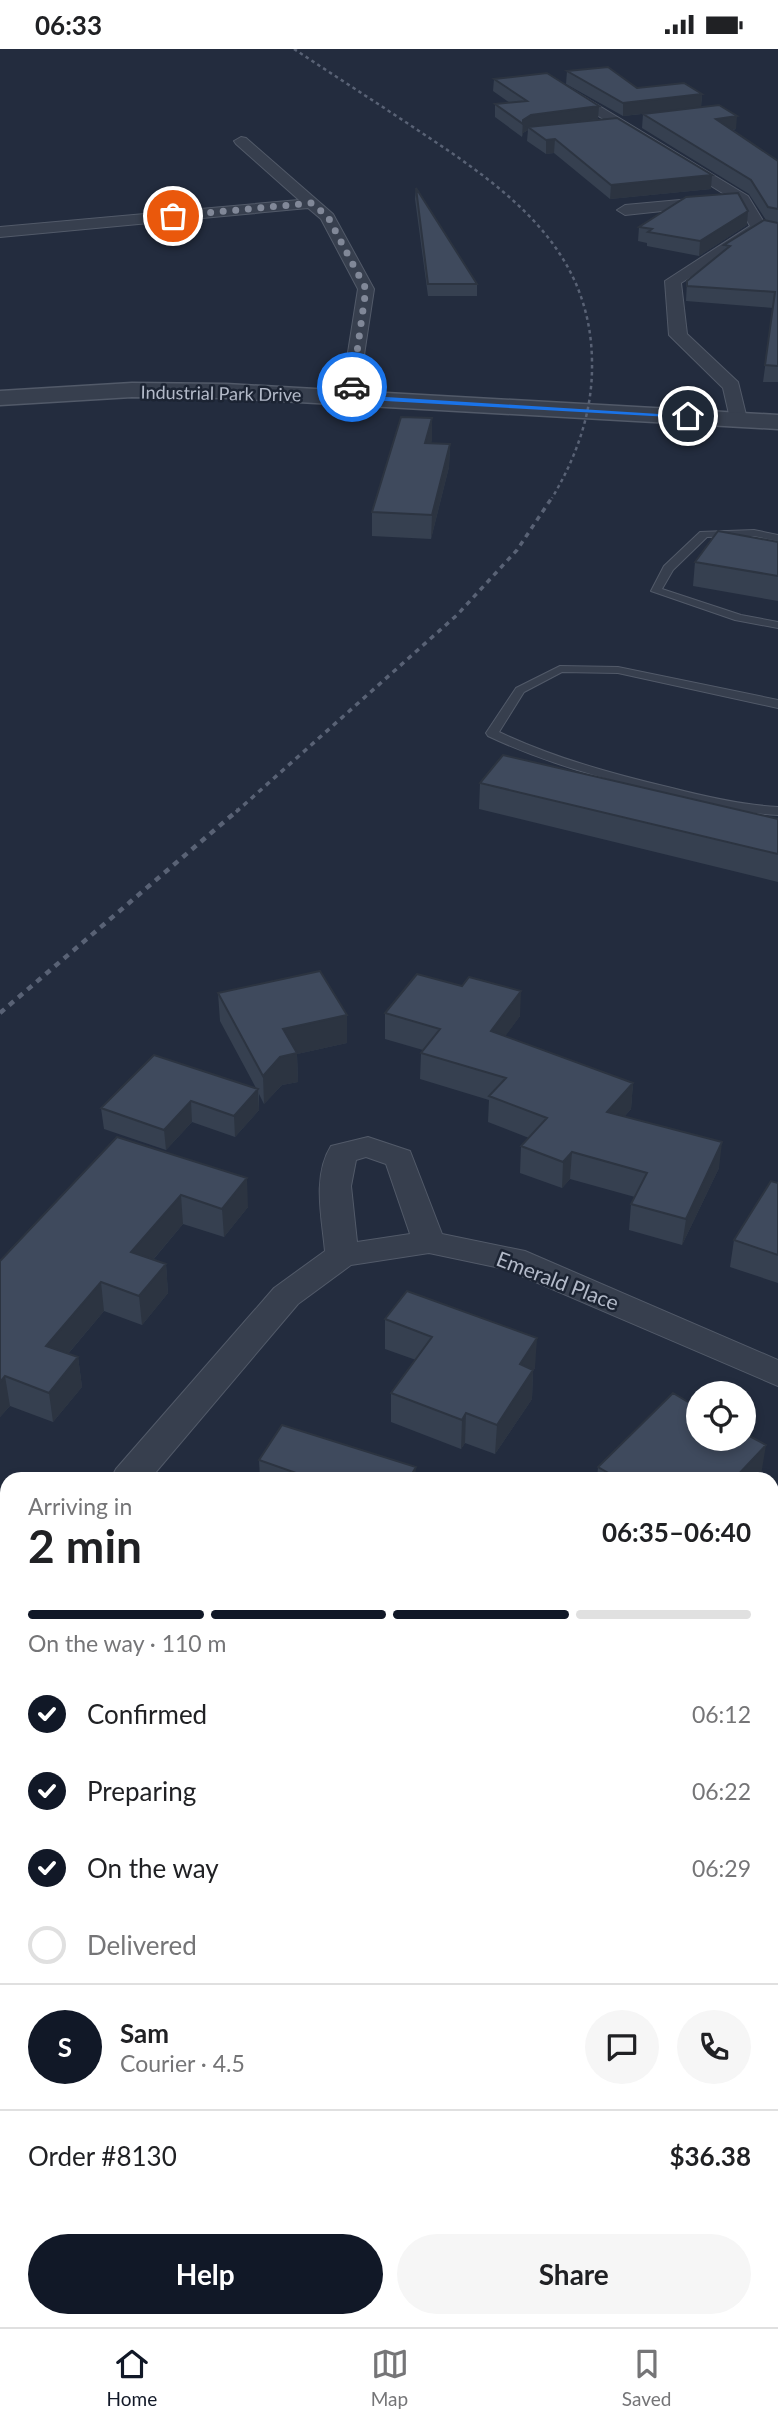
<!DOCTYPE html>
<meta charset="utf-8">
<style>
body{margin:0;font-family:Lato,sans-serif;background:#f6f6f6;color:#202124;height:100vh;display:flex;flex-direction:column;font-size:26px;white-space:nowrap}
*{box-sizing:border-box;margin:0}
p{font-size:23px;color:#757577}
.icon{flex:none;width:38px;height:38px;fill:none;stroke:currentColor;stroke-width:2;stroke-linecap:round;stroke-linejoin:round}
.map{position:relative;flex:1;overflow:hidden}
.details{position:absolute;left:0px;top:1423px;width:779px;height:856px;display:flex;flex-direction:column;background:#fff;border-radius:21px 21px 0 0;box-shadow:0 4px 10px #0003}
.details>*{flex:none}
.controls{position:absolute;left:686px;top:1332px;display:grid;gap:14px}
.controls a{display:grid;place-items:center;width:70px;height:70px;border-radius:50%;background:#fff;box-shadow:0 4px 10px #0003;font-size:35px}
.pin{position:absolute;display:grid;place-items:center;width:60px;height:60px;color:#fff;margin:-30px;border:4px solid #fff;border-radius:50%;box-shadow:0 2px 7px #0007}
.courier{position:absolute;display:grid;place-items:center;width:70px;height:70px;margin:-35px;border:5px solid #1a73e8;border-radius:50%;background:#fff;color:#222;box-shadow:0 2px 9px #0007}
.overview em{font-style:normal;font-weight:700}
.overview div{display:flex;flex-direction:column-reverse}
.overview{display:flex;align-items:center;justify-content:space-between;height:119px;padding:0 28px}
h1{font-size:46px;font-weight:700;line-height:52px}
.bar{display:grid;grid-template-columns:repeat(4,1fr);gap:10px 7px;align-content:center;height:84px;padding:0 28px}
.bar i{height:9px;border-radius:5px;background:#e0e0e0}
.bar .current{background:#111827}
.bar p{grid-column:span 4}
.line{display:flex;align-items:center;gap:18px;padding:0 28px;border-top:2px solid #e0e0e0}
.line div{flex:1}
.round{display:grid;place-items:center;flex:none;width:74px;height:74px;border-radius:37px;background:#f6f6f6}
ol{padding:0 28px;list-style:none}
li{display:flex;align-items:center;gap:21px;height:77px}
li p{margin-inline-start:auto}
li .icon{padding:7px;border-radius:50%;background:#111827;color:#fff;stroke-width:4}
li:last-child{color:#757577}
li i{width:38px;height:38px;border:4px solid #e0e0e0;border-radius:50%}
.button{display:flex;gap:14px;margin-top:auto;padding:14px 28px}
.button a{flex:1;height:80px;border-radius:42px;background:#111827;color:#fff;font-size:28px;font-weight:700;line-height:80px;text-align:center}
.button a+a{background:#f6f6f6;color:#202124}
.status{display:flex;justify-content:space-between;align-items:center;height:49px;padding:0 35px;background:#fff;direction:ltr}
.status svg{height:19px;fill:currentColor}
.dock{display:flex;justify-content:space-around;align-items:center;height:98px;border-top:2px solid #e0e0e0;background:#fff;font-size:19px;color:#757577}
.dock a{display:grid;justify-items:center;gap:4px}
.dock .current{color:#111827}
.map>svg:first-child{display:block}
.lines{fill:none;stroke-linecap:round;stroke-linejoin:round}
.service-casing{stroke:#525a69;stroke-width:2}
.minor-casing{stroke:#525a69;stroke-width:2}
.tertiary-casing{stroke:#525a69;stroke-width:3}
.service{fill:#373f4e;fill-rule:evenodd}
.minor{fill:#373f4e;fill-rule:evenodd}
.tertiary{fill:#373f4e;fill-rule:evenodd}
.rail-far2{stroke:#596275;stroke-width:2.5;stroke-dasharray:3.5 3.5;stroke-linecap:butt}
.rail-far1{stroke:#596275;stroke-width:3.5;stroke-dasharray:5 5;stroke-linecap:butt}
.rail{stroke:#596275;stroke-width:4.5;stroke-dasharray:6 6;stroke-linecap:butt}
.wall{fill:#364050}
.shaded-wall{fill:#2c3441}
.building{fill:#3f4a5d;stroke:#2c3441;stroke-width:2}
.route{fill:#1a73e8}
.done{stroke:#818898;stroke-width:7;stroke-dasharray:0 12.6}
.labels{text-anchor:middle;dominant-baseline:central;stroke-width:5;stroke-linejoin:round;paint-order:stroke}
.far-street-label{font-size:18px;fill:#b3bac9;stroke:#1c2433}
.street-label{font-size:21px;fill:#b3bac9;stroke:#1c2433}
</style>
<div class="status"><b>06:33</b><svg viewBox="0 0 49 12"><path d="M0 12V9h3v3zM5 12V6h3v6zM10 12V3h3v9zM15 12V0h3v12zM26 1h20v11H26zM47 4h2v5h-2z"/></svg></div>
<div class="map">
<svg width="778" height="2278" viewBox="0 0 778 2278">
<rect width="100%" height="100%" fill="#232c3e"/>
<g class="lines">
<g class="service-casing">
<path id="service" d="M754 481 778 486V492L754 487 707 488 673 521 662 540 741 566 778 573V579L735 571 651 542 664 517 700 483Z
M560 617 618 618 778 651V659L618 624 562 623 524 643 499 683C554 709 613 725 672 739 707 748 742 756 778 758V766C740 764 704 754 667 745 605 730 545 714 488 687L486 684 516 639Z"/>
</g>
<g class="minor-casing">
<path id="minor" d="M563 35 748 147 765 175 778 177V187L762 183 681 234 687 285 738 333 747 370 745 374H731L723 339 669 286 665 232 750 177 737 153 558 42V36Z
M241 88 246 89 333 165 374 240 357 352H343L341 348 358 240 321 170 308 159 0 188V178L299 151 236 95 234 92Z
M713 148 718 150 721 153 718 156 625 166 617 161 625 156Z
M368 1088 410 1102 442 1185 525 1202 778 1311V1337L505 1220 429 1204 351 1216 298 1255 150 1430H111L116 1420 274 1239 325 1202C322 1169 312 1127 331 1097ZM366 1108 386 1115 410 1185 357 1193 351 1137 356 1111Z
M7 1555V1592L0 1595V1558Z
M778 1870V1920L772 1922V1872Z
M0 1944 7 1947V1990L0 1988Z"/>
</g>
<g class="tertiary-casing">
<path id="tertiary" d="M132 334 226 335 778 366V380L226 349 132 348 0 356V342Z"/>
</g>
<use href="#service" class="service"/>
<use href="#minor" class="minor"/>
<use href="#tertiary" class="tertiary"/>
<path class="rail-far2" d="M294 0C335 27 377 54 419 82 505 139 591 198 592 313 593 362 577 407 552 449"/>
<path class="rail-far1" d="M236 763 457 566 517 501 553 447"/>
<path class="rail" d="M0 964 238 761"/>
</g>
<path class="wall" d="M567 22 637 39 702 45 701 58 736 80 733 81 778 112V333H763L773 259 686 252 687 232 723 203 724 196 766 171 749 145 642 79 643 65 680 61 623 67 566 35Z
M494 30 599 57 598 70 711 140 610 150 554 104 546 105 527 92 528 81 523 84 522 88 495 68V55L510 54 493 42Z
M416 139 477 235V247H428L415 150Z
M747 176 699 207 647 197V194L638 192 639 178Z
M432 369 431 394 450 395 449 418 431 490 372 487V463Z
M778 493V552L693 537 695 513Z
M480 734 778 770V833L479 760Z
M218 944 347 994 297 1005 298 1033 282 1036 264 1055 259 1045V1061L235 1088 192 1073 166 1101 104 1080 101 1059 256 1039 220 972Z
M385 964 520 967 505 987 633 1034 631 1060 624 1068 719 1119 682 1196 629 1181 631 1155 635 1148 570 1130 562 1139 520 1124 521 1097 529 1089 488 1073 489 1051 420 1030 421 1004 423 1001 385 990Z
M117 1088 248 1158 224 1188 183 1175 153 1211 166 1215 168 1244 142 1276 104 1262 68 1305 78 1308 82 1338 53 1373 10 1357 0 1368V1212Z
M778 1134V1234L730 1218 734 1191Z
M385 1270 535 1319 533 1322 532 1350 495 1405 465 1394 461 1400 391 1373V1344L416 1311 385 1300Z
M259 1411 415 1430H260Z
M598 1418 761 1426 757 1430H597Z
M743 2272H772L778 2278H741Z"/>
<path class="shaded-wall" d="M702 45 701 58 623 67V54Z
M599 57 598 70 528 78V81L523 84 522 88 523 71 531 66Z
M737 67 736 80 715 83 716 70Z
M555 90 554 104 546 105V91Z
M712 126 711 140 610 150 611 136Z
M748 162 747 176 699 207 700 192Z
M432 369V392L425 417V394Z
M450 395 449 418 431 490 432 466Z
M521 942 520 967 490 1008 491 982Z
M347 966V994L297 1005 298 1033 282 1036 264 1055 263 1027 283 980Z
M633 1034 631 1060 605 1089 607 1063Z
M258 1040 259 1061 235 1088 234 1067Z
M191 1052 192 1073 166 1101 164 1081Z
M722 1093 719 1119 682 1196 686 1170Z
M572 1103 570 1130 562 1139 563 1113Z
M247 1129 248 1158 224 1188 222 1160Z
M181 1146 183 1175 134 1233 131 1203Z
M166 1215 168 1244 142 1276 139 1247Z
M101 1233 104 1262 50 1326 46 1297Z
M537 1289 535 1319 533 1322 532 1350 495 1405 497 1376 520 1315Z
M78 1308 82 1338 53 1373 49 1344Z
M5 1327 10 1357 0 1368V1333Z
M466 1364 465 1394 461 1400 462 1371Z
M766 1396 761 1426 757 1430H734Z
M416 1418 415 1430H409Z
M79 2272H98L95 2278H75Z"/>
<path class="building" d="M608 18 637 39 684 34 702 45 623 54 567 22Z
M547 24 599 57 531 66 523 71V75L495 55 527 52 494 30Z
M719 56 737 67 716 70 778 112V160L768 158 751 131 643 65Z
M617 69 712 126 611 136 555 90 546 91 528 78Z
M416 139 477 235H428Z
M738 144 748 162 700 192 648 183 652 180 639 178 686 148Z
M764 171 778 174V317L765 316 775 243 687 237V232L730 197 724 196Z
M401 368 432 369 425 394 450 395 432 466 372 463Z
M718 482 778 493V527L695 513Z
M503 706 778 770V805L480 734Z
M320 922 347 966 283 980 297 1004 280 1008 263 1027 218 944Z
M417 925 462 937 469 928 521 942 491 982 633 1034 607 1063 722 1093 686 1170 631 1155 647 1124 572 1103 563 1113 521 1097 547 1069 489 1047 506 1029 421 1004 440 980 385 964Z
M154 1006 258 1040 234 1067 191 1052 164 1081 101 1059Z
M117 1088 247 1129 222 1160 181 1146 131 1203 166 1215 139 1247 101 1233 46 1297 78 1308 49 1344 5 1327 0 1333V1212Z
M771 1132 778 1134V1206L734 1191Z
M407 1242 537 1289 520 1315 533 1321 497 1376 466 1364 462 1371 391 1344 432 1288 385 1270Z
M673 1344 698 1359V1390H744V1384L766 1396 734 1430H619L598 1418Z
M282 1376 416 1418 409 1430H300L302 1426 259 1411Z
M772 1579 775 1580 772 1590Z
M0 2200 7 2203V2272H79L75 2278H0Z
M778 2214V2278H764L755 2272H772V2223Z"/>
<path class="route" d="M349 337 355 338 354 346 691 367 688 369 350 350 347 348Z"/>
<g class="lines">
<path class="done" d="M173 167 312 154 328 168 366 240 352 338"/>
</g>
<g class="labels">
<g class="far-street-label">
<text transform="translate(221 344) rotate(1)">Industrial Park Drive</text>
</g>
<g class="street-label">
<text transform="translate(558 1231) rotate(21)">Emerald Place</text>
</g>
</g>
</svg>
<div class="controls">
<a><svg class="icon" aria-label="locate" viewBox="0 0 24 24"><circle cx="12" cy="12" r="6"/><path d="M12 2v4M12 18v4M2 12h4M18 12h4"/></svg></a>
</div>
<div class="pin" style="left:173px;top:167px;background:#ea580c"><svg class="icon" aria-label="bag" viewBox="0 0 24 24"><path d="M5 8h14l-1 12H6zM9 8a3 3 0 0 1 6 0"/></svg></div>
<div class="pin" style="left:688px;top:367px;background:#1f2937"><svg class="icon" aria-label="home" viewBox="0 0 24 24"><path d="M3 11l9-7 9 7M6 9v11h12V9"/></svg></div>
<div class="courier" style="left:352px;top:338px"><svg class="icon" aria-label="car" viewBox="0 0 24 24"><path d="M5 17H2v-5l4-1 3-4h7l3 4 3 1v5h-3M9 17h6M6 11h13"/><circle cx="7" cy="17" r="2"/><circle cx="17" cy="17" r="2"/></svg></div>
<section class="details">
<div class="overview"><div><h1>2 min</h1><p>Arriving in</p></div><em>06:35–06:40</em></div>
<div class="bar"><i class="current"></i><i class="current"></i><i class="current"></i><i></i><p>On the way · 110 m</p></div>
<ol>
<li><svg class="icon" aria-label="check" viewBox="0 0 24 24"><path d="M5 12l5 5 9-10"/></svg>Confirmed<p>06:12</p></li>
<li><svg class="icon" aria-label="check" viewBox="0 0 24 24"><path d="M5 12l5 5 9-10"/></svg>Preparing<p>06:22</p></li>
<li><svg class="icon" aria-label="check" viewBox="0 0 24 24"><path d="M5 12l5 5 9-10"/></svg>On the way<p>06:29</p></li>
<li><i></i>Delivered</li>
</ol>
<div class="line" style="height:126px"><b class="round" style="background:#111827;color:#fff">S</b><div><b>Sam</b><p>Courier · 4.5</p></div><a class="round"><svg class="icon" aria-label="chat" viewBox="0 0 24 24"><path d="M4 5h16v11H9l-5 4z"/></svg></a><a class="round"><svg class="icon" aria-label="phone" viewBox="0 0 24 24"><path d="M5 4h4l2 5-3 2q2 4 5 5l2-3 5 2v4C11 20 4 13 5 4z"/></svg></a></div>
<div class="line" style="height:91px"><div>Order #8130</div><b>$36.38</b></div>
<div class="button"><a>Help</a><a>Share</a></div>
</section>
</div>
<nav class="dock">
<a class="current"><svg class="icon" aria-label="home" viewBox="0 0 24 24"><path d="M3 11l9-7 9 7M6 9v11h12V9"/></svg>Home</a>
<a><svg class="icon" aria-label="map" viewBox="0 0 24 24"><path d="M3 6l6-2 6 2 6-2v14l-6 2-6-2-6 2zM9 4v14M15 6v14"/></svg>Map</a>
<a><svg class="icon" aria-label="saved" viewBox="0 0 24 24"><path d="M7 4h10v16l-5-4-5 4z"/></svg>Saved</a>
</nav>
